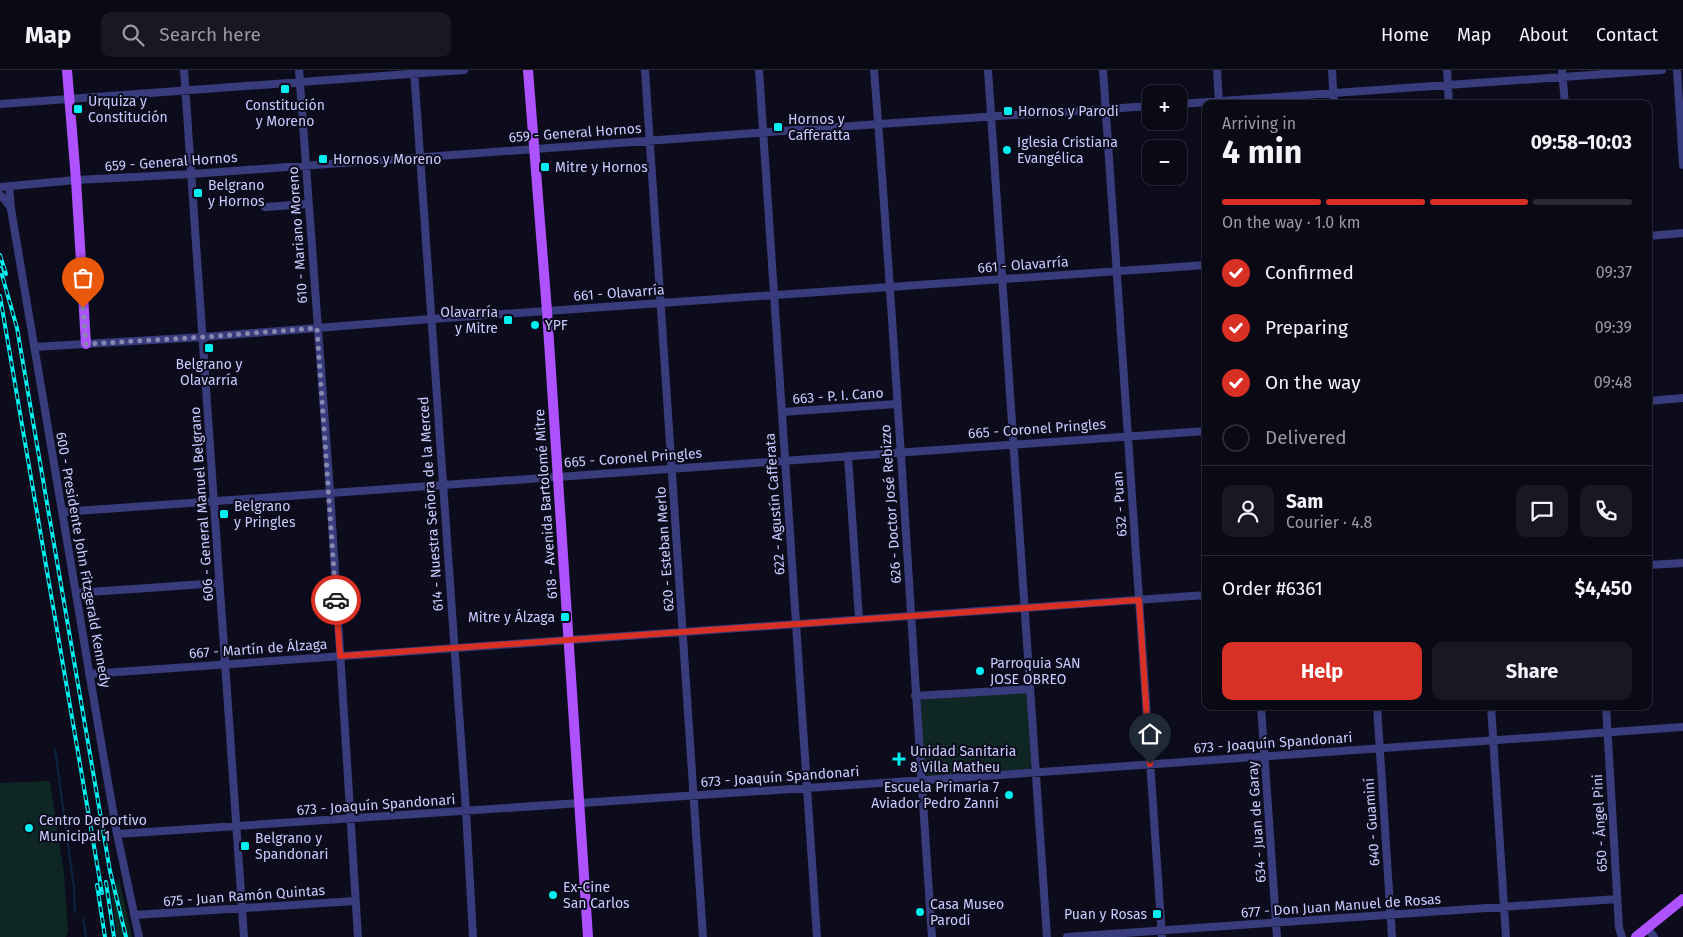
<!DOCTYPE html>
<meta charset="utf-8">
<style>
body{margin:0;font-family:"Fira Sans",sans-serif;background:#181723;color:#f1f3f6;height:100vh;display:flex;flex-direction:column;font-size:19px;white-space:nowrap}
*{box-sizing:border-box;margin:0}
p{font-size:16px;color:#999aa1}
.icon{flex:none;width:28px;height:28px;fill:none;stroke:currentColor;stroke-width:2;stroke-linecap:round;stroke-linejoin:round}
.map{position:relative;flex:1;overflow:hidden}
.side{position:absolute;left:1202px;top:30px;width:450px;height:610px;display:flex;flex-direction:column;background:#0a0916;border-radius:10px;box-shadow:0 1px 4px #0004,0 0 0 1px #2a2a35}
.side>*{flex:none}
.controls{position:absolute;left:1142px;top:15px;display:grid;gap:10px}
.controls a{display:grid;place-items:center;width:45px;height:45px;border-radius:10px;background:#0a0916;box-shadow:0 1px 4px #0004,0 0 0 1px #2a2a35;font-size:25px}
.pin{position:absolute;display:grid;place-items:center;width:42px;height:42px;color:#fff;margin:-51px -21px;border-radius:50% 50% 50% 0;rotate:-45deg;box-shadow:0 0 5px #0007}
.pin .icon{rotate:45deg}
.courier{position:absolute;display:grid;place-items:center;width:50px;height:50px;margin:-25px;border:4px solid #d93025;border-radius:50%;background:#fff;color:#222;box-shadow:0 1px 6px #0007}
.head em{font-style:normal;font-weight:700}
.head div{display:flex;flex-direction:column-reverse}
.head{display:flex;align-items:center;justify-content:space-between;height:85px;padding:0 20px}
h1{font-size:32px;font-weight:700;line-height:38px}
.bar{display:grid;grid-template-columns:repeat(4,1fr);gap:8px 5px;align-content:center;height:60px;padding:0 20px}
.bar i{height:6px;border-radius:4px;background:#2a2a35}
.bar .on{background:#d93025}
.bar p{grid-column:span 4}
.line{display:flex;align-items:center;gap:12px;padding:0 20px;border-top:1px solid #2a2a35}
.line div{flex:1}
.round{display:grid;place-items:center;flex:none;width:52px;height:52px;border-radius:10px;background:#181723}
ol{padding:0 20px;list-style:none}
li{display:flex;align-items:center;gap:15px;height:55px}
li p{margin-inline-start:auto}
li .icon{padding:5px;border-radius:50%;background:#d93025;color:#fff;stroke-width:4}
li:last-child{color:#999aa1}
li i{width:28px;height:28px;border:2px solid #2a2a35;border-radius:50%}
.button{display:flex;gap:10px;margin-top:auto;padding:10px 20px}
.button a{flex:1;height:58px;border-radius:10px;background:#d93025;color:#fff;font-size:20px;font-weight:700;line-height:58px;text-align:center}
.button a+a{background:#181723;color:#f1f3f6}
header{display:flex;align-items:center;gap:30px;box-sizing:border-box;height:70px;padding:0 25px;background:#0a0916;border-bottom:1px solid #2a2a35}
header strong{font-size:24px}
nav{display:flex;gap:28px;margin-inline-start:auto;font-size:18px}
.search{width:350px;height:45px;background:#181723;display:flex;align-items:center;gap:12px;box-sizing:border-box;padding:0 18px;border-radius:10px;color:#999aa1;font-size:19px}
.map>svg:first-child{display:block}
.green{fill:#0f2724}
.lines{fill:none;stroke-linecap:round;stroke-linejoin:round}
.stream{stroke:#0c2541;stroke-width:2}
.minor{stroke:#383b7c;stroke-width:8}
.major{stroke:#ad52fc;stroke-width:10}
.rail-casing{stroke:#04eeef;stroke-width:4}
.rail{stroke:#0d0c1d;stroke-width:2;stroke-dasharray:5.5;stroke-linecap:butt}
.done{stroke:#8887af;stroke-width:5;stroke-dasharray:0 9}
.route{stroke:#d93025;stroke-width:6}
.poi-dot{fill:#04eeef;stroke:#0d0c1d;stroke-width:2}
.labels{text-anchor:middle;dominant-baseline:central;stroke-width:4;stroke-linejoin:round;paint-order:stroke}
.poi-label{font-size:14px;fill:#cbc9fe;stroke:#0d0c1d;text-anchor:start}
.street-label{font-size:14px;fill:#cbc9fe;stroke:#0d0c1d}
</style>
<header>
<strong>Map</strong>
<div class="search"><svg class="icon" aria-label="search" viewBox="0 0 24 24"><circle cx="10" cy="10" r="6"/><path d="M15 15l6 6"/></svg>Search here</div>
<nav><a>Home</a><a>Map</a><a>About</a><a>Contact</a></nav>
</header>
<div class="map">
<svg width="1683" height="867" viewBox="0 0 1683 867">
<rect width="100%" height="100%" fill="#0d0c1d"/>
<path class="green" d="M1027 622 1032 695 1028 699 931 706 925 704 919 635 921 630Z
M50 711 64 803 68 860 66 867H0V713Z
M119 809 132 867H126L114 817Z
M113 818 125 867H117L111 821Z"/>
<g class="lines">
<path class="stream" d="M55 679 74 818 75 842
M83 849 86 867"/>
<path class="minor" d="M184 0 244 867
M299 0 330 422 358 867
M414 0 466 741 473 867
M645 0 703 867
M759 0 817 867
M874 0C897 289 912 578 932 867
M988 0 1047 867
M1103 0 1162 867
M1217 0 1219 34
M1332 0 1334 34
M1447 0 1449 34
M1562 0 1565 34
M1677 0 1683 95
M0 34 464 0
M1179 34 1662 0
M9 116 11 139 102 678 117 764 139 867
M0 117 76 110 192 104 879 54 1151 36
M0 125 6 131 10 137
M265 137 308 134
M1649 166 1683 163
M34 277 203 267 431 249 1206 195
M1649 331 1683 328
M782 342 896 334
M848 386 859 549
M62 442 1206 361
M1649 495 1683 493
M76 523 219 513
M89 604 1206 525
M915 626 1030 619
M1261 636 1277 867
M1377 636 1392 867
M1491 636 1506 867
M1606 636 1619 858 1622 867
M117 764 985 706 1683 657
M134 845 355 831
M1647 858 1654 867
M1067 867 1617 829"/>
<path class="major" d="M67 0 76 110 86 274
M528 0 547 241 588 867
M1636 867 1683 829"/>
<g class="rail-casing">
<path id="rail" d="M0 185 6 204
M0 198 17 258 110 801 126 867
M0 226 102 823
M106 812 114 867
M97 815 105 867"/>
</g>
<use href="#rail" class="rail"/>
</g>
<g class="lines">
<path class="done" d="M83 238 86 274 204 267 317 258 336 530"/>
<path class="route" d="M336 530 340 586 1139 530 1150 694"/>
</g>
<g class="poi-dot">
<rect x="280" y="14" width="10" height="10" rx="2.5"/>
<rect x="73" y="34" width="10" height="10" rx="2.5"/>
<rect x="1003" y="36" width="10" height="10" rx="2.5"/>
<rect x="773" y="52" width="10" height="10" rx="2.5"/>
<circle cx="1007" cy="80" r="5"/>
<rect x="318" y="84" width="10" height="10" rx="2.5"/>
<rect x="540" y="92" width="10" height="10" rx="2.5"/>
<rect x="193" y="118" width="10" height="10" rx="2.5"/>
<rect x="503" y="245" width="10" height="10" rx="2.5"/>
<circle cx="535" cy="255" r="5"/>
<rect x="204" y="273" width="10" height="10" rx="2.5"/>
<rect x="219" y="439" width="10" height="10" rx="2.5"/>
<rect x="560" y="542" width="10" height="10" rx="2.5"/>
<circle cx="980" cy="601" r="5"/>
<path d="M896.5 681.5h5v5h5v5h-5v5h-5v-5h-5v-5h5z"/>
<circle cx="1009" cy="725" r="5"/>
<circle cx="29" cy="758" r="5"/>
<rect x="240" y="771" width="10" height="10" rx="2.5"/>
<circle cx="553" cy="825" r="5"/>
<circle cx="920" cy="842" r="5"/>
<rect x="1152" y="839" width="10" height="10" rx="2.5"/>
</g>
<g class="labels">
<g class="poi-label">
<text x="88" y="31">Urquiza y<tspan x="88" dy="16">Constitución</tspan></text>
<text x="285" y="35" text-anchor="middle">Constitución<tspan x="285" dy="16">y Moreno</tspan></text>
<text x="1018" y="41">Hornos y Parodi</text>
<text x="788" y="49">Hornos y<tspan x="788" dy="16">Cafferatta</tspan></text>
<text x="1017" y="72">Iglesia Cristiana<tspan x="1017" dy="16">Evangélica</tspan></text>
<text x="333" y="89">Hornos y Moreno</text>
<text x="555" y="97">Mitre y Hornos</text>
<text x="208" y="115">Belgrano<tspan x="208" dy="16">y Hornos</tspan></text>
<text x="498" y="242" text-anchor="end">Olavarría<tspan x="498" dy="16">y Mitre</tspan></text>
<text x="545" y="255">YPF</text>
<text x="209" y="294" text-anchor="middle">Belgrano y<tspan x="209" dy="16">Olavarría</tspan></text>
<text x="234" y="436">Belgrano<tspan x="234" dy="16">y Pringles</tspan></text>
<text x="555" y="547" text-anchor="end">Mitre y Álzaga</text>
<text x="990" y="593">Parroquia SAN<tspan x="990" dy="16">JOSE OBREO</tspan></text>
<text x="910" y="681">Unidad Sanitaria<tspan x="910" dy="16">8 Villa Matheu</tspan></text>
<text x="999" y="717" text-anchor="end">Escuela Primaria 7<tspan x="999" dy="16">Aviador Pedro Zanni</tspan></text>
<text x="39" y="750">Centro Deportivo<tspan x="39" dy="16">Municipal 1</tspan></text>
<text x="255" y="768">Belgrano y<tspan x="255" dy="16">Spandonari</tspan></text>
<text x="563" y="817">Ex-Cine<tspan x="563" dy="16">San Carlos</tspan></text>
<text x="930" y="834">Casa Museo<tspan x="930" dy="16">Parodi</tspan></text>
<text x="1147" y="844" text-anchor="end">Puan y Rosas</text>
</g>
<g class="street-label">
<text transform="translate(575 63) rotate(-4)">659 - General Hornos</text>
<text transform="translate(171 92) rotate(-4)">659 - General Hornos</text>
<text transform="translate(298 165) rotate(-94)">610 - Mariano Moreno</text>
<text transform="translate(1023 195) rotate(-4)">661 - Olavarría</text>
<text transform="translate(619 223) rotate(-4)">661 - Olavarría</text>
<text transform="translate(838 326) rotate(-4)">663 - P. I. Cano</text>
<text transform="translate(1037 359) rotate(-4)">665 - Coronel Pringles</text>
<text transform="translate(633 388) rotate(-4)">665 - Coronel Pringles</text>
<text transform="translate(202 434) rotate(-94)">606 - General Manuel Belgrano</text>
<text transform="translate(431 434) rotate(-94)">614 - Nuestra Señora de la Merced</text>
<text transform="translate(546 434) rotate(-94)">618 - Avenida Bartolomé Mitre</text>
<text transform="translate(775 434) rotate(-94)">622 - Agustín Cafferata</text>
<text transform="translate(891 434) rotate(-94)">626 - Doctor José Rebizzo</text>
<text transform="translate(1120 434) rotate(-94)">632 - Puan</text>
<text transform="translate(665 479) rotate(-94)">620 - Esteban Merlo</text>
<text transform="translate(83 490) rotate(80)">600 - Presidente John Fitzgerald Kennedy</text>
<text transform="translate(258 579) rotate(-4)">667 - Martín de Álzaga</text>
<text transform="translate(1273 673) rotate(-4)">673 - Joaquín Spandonari</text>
<text transform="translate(780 707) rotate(-4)">673 - Joaquín Spandonari</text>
<text transform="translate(376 735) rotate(-4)">673 - Joaquín Spandonari</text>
<text transform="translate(1257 752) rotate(-94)">634 - Juan de Garay</text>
<text transform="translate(1372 752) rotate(-94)">640 - Guaminí</text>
<text transform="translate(1600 753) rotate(-93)">650 - Ángel Pini</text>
<text transform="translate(244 826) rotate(-4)">675 - Juan Ramón Quintas</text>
<text transform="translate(1341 836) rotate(-4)">677 - Don Juan Manuel de Rosas</text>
</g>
</g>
</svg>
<div class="controls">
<a>+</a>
<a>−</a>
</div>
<div class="pin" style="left:83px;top:238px;background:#ea580c"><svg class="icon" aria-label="bag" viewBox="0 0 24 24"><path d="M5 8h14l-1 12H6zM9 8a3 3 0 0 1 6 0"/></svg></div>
<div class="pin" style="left:1150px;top:694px;background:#1f2937"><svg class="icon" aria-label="home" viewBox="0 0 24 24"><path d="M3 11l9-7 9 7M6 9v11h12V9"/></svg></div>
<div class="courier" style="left:336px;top:530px"><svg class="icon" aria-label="car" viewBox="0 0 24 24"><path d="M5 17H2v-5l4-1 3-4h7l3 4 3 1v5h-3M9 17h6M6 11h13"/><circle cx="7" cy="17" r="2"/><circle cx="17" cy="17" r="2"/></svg></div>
<section class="side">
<div class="head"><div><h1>4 min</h1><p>Arriving in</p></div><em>09:58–10:03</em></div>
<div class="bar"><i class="on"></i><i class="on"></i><i class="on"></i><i></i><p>On the way · 1.0 km</p></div>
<ol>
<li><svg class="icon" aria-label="check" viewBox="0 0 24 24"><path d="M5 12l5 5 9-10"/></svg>Confirmed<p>09:37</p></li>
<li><svg class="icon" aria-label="check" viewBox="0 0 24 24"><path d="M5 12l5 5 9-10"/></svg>Preparing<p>09:39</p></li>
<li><svg class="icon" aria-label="check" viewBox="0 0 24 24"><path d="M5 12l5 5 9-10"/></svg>On the way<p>09:48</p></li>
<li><i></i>Delivered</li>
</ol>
<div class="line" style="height:90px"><a class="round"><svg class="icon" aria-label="person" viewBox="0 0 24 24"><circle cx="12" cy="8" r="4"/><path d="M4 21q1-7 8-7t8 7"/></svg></a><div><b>Sam</b><p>Courier · 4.8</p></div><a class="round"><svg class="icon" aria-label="chat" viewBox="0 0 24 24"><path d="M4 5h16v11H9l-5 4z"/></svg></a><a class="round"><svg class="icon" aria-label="phone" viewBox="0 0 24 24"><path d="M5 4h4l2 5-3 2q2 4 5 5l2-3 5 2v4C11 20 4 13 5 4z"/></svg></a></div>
<div class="line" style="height:65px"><div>Order #6361</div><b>$4,450</b></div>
<div class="button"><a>Help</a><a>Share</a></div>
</section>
</div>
